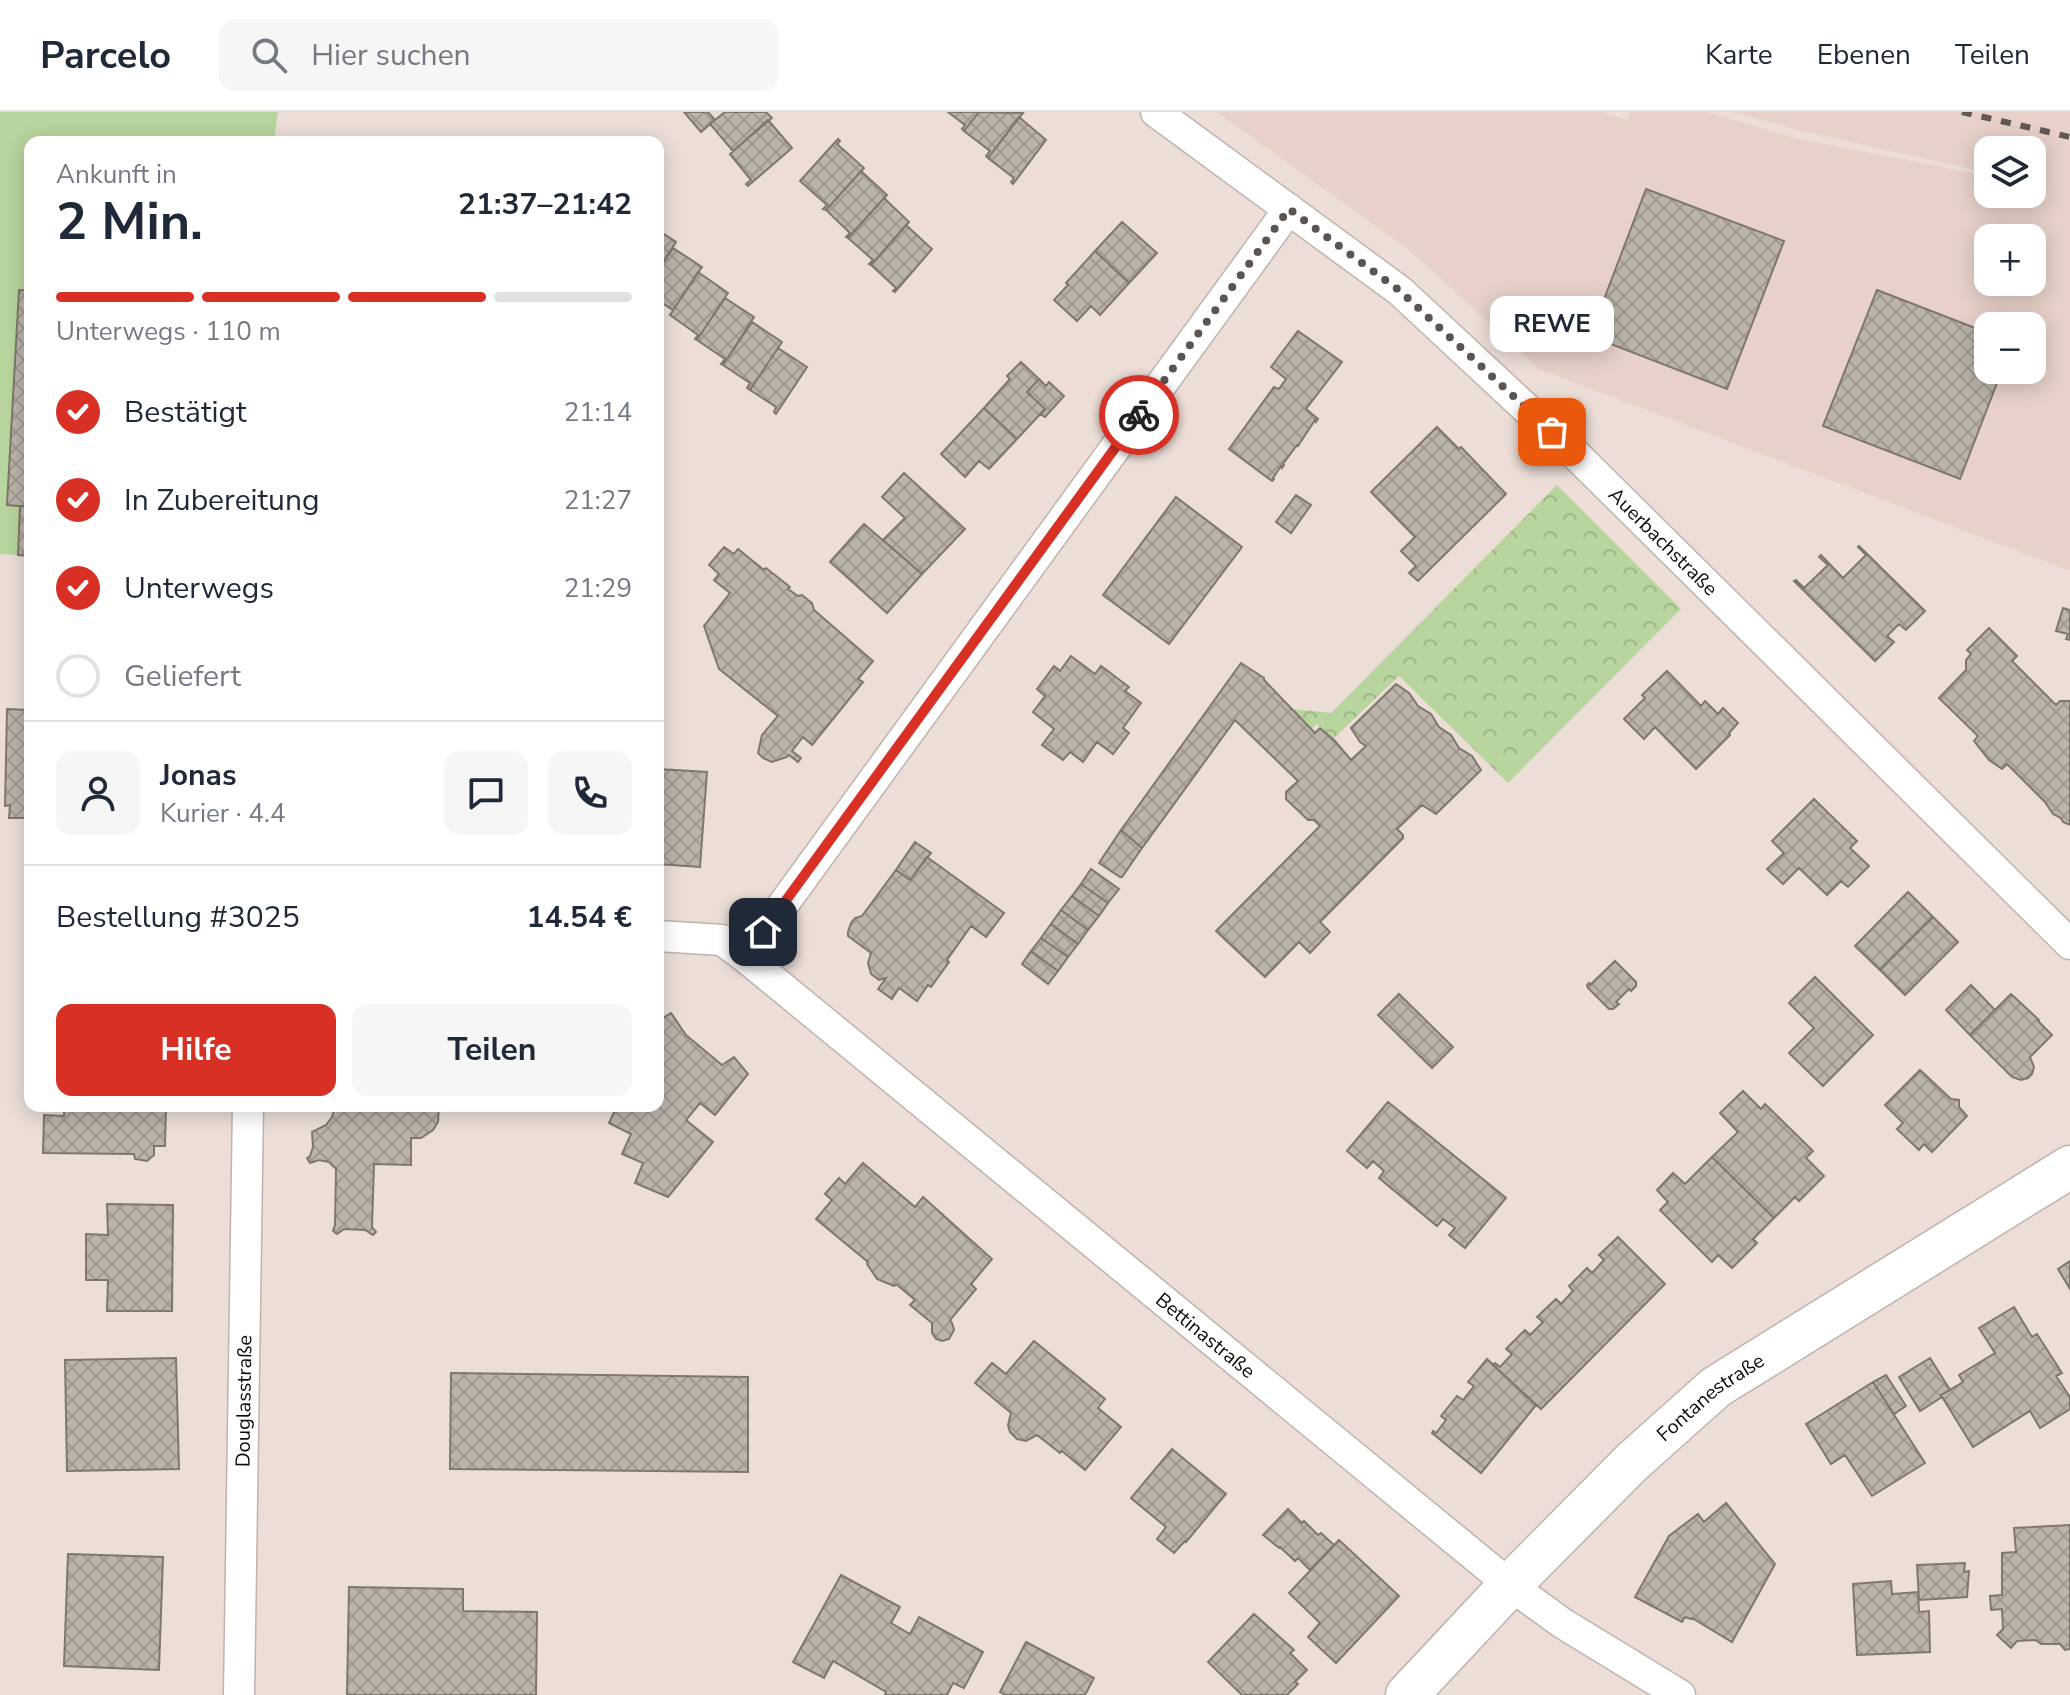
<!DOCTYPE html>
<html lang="de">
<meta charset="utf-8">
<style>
body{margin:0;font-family:"Nunito Sans",sans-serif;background:#f6f6f7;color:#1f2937;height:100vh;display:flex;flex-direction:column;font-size:30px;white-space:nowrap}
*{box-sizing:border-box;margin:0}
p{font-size:26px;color:#747a83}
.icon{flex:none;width:44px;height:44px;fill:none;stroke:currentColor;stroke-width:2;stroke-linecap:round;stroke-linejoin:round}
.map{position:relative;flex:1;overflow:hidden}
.panel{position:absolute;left:24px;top:24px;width:640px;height:976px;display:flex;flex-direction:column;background:#fff;border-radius:16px;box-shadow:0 4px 20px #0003}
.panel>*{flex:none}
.tools{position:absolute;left:1974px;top:24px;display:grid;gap:16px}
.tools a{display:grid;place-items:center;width:72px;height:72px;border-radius:16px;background:#fff;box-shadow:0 4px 20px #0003;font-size:40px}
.pin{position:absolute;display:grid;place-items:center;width:68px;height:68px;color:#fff;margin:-34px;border-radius:16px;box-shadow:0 4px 12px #0006}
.courier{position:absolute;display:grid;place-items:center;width:80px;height:80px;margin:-40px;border:6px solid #d93025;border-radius:50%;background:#fff;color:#222;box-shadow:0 2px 10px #0007}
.bubble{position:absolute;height:56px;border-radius:16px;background:#fff;box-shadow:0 4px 20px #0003;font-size:26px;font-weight:700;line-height:56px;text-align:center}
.summary em{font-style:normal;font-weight:700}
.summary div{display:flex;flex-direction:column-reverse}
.summary{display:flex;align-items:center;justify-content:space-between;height:136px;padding:0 32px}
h1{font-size:52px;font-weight:700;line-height:60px}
.bar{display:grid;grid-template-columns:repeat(4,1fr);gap:12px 8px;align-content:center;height:96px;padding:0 32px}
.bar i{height:10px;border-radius:6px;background:#e0e1e3}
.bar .current{background:#d93025}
.bar p{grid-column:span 4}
.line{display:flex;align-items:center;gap:20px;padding:0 32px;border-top:2px solid #e0e1e3}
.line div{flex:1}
.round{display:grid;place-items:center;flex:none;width:84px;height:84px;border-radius:16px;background:#f6f6f7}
ol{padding:0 32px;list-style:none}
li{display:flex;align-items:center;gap:24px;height:88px}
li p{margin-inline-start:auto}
li .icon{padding:8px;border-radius:50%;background:#d93025;color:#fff;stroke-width:4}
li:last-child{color:#747a83}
li i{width:44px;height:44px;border:4px solid #e0e1e3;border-radius:50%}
.primary-button{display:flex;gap:16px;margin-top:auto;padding:16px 32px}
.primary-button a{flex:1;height:92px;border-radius:16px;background:#d93025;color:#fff;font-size:32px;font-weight:700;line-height:92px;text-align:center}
.primary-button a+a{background:#f6f6f7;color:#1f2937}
header{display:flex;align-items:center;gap:48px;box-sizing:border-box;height:112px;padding:0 40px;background:#fff;border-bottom:2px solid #e0e1e3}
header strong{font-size:38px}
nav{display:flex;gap:44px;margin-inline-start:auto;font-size:28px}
.search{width:560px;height:72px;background:#f6f6f7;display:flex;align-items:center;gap:20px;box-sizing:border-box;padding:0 28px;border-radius:16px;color:#747a83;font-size:30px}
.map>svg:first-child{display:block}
.built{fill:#e7d1c8;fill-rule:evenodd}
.park{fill:url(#park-crowns)}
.pitch{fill:#b8d59d}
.building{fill:url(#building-cross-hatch);stroke:#7e776d;stroke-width:2}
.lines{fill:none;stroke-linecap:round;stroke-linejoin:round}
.street-casing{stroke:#c0b2ac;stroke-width:33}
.secondary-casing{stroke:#c0b2ac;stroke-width:45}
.street{stroke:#fff;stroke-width:30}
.secondary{stroke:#fff;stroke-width:42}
.rail{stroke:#625955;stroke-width:6;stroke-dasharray:10 10;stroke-linecap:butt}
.done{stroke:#5c5450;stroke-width:8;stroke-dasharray:0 14.4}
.route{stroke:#d93025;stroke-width:10}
.labels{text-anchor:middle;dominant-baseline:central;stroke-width:6;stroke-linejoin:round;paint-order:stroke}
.street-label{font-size:20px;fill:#0f0a08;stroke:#faebe5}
</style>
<header>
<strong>Parcelo</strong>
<div class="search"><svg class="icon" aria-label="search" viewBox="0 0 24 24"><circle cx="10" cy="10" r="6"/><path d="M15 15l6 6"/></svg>Hier suchen</div>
<nav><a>Karte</a><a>Ebenen</a><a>Teilen</a></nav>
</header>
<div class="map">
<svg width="2070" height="1583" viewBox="0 0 2070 1583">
<defs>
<pattern id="park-crowns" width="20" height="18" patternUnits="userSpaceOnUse" patternTransform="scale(2)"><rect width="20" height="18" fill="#b8d59d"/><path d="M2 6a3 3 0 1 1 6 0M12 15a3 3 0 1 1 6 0" fill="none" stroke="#9db686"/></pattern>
<pattern id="building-cross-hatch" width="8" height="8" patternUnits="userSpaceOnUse" patternTransform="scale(2)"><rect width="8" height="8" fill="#bcb4a9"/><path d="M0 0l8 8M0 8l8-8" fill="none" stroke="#a09990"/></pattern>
</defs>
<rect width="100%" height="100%" fill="#ecded7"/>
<path class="built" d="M1217 0H1600L1627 8 1630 0H1707L1795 26 1988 64V82H2032V73L2050 76 2032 71V38H1988V61L1794 17 1733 0H2070V459L1539 257 1408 137ZM1988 126H2032V170H1988ZM1988 214H2032V258H1988Z"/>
<path class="park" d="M1557 373 1681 497 1508 671 1399 564 1333 627 1317 612 1312 617 1293 597 1331 601Z"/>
<path class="pitch" d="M0 0H278L274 30H30V444L0 442Z"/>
<path class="building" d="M684 0H708L715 8 701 20Z
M725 0H766L772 6 733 39 710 12Z
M948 0H979L964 19 962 17 965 13Z
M979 0 1023 1 988 46 986 44 990 39 964 19Z
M1019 5 1046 28 1013 72 1011 70 1014 66 988 46Z
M768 8 792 36 748 74 746 72 751 68 730 42Z
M838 27 840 29 837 32 864 56 826 98 823 97 827 93 800 69Z
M861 59 887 83 848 126 846 125 850 121 826 98Z
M1646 77 1784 129 1727 277 1590 224Z
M884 86 909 110 871 153 869 152 873 148 848 126Z
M1122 110 1157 141 1129 171 1095 139Z
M906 113 932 137 895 180 893 179 896 176 871 153Z
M658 118 676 130 658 158Z
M673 136 702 155 673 198 658 188V158Z
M1095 139 1129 171 1100 203 1091 194 1077 209 1054 188 1068 173 1066 171Z
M698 160 728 181 697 228 695 227 698 223 670 203Z
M19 178 30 179V395L7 393Z
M1877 178 1988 221V258H2002L1960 367 1823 314Z
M725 186 754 205 723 253 721 252 725 247 697 228Z
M752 210 782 230 750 278 747 276 750 271 723 253Z
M1298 219 1342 250 1306 297 1318 307 1316 310 1315 308 1298 334 1297 333 1283 352 1284 353 1282 356 1281 354 1273 366 1274 367 1272 369 1229 337 1274 275 1279 277 1286 267 1271 255Z
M778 236 807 255 776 302 774 300 776 295 750 278Z
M1021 250 1039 267 1027 280 1045 297 1017 327 984 296 1010 267 1007 264Z
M1039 267 1046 274 1049 270 1064 284 1045 305 1040 302 1045 297 1027 280Z
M984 296 1017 327 989 357 979 349 965 365 941 342Z
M1437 315 1459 337 1461 335 1506 382 1418 469 1409 461 1416 454 1401 439 1415 425 1371 380Z
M904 361 965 417 922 462 883 428 905 406 882 385Z
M1296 383 1311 393 1291 421 1276 410Z
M1176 385 1242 435 1169 532 1103 483Z
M20 394 30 395V444L18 443Z
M864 412 922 462 887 501 830 450Z
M1859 434 1925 499 1906 518 1899 512 1887 524 1894 530 1875 549 1794 469 1796 468 1804 476 1828 453 1819 445 1821 443 1843 466 1866 443 1858 435Z
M724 435 734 442 738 437 764 458 766 456 790 475 788 477 798 484 802 483 812 491 814 498 873 549 858 567 863 570 812 633 803 625 792 639 801 646 798 650 789 643 787 645 772 650 763 646 758 641 762 623 778 604 719 557 704 514 730 481 714 468 719 462 709 453Z
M2063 496 2070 498V528L2066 527 2068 522 2056 519Z
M1989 516 2017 544 2012 549 2056 593 2060 589H2070V713L2063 710 2061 706 2053 702 2045 690 2007 652 2002 657 1989 648 1974 629 1978 624 1939 586 1966 558V548L1971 542 1967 538Z
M1071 544 1095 562 1101 554 1129 575 1125 579 1141 591 1123 616 1129 621 1113 642 1097 630 1083 650 1070 640 1063 648 1042 633 1054 617 1033 600 1045 584 1037 577 1054 554 1060 559Z
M1241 551 1264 566V568L1315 621 1320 616 1335 629 1351 648 1366 634 1360 630 1351 616 1396 572 1409 581 1418 594 1431 602 1439 615 1451 623 1459 636 1472 644 1481 658 1436 702 1422 693 1397 717 1403 723V726L1320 810 1330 820 1310 841 1299 830 1265 865 1216 819 1320 714 1314 708H1308L1286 687V680L1298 669 1235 608 1142 736 1121 718Z
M1667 559 1701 594 1705 589 1718 602 1723 596 1738 611 1729 621 1730 623 1696 657 1655 615 1644 627 1624 607 1645 586 1642 583Z
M7 597 30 598V706H9L10 693 5 694Z
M658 657 707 660 700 755 658 752Z
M1814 687 1857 729 1850 736 1869 754 1848 775 1841 769 1827 783 1799 756 1783 772 1767 757 1784 741 1772 729Z
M1121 718 1142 736 1122 765H1120L1099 751Z
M915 730 931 741 910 768 896 758Z
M927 745 1004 801 986 825 971 814 947 848 949 850 931 875 928 873 917 889 899 876 892 887 878 877 886 866 879 868 871 862 868 851 871 841 848 824V820L851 811 855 806 862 804 896 758 910 768Z
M1091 757 1119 777 1108 791 1081 772Z
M1081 772 1108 791 1099 804 1072 784Z
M1908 780 1933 805 1880 858 1855 834Z
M1072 784 1099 804 1088 818 1061 798Z
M1061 798 1088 818 1078 832 1051 812Z
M1933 805 1958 830 1905 883 1880 858Z
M1051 812 1078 832 1068 845 1041 826Z
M1041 826 1068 845 1058 859 1031 839Z
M1031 839 1058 859 1048 872 1022 852Z
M1615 849 1636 870V874L1631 879 1629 877 1616 890 1619 892 1613 897H1609L1588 876 1587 873 1589 871 1590 873Z
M1815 865 1873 923 1823 974 1789 941 1814 916 1789 891Z
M1971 873 1995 898 1970 923 1946 898Z
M1399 882 1453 935 1432 956 1378 903Z
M2011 882 2039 908 2038 909 2052 923 2030 945 2034 955 2032 962 2028 966 2021 968 2012 965 1970 923Z
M671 901 686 923 722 953 734 945 748 962 715 1003 700 991 686 1008 713 1030 668 1085 635 1071 643 1051 622 1042 631 1022 609 1011 617 994H658V909Z
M1920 958 1951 987 1959 988V995L1967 1004 1932 1040 1924 1032 1919 1038 1897 1017 1903 1011 1885 993Z
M1743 979 1761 997 1765 992 1813 1039 1806 1046 1824 1064 1799 1089 1795 1085 1774 1106 1712 1045 1738 1020 1720 1001Z
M1388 990 1506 1086 1465 1136 1449 1123 1455 1116 1443 1107 1437 1114 1379 1066 1384 1059 1373 1049 1367 1056 1347 1039Z
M64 994H166L165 1034H154V1043L147 1049 135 1047 134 1042 43 1041 44 1003 64 1004Z
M335 994H439L438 1010 433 1018 421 1026H411V1053L374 1052 372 1115 376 1120 373 1123 365 1118 344 1117 337 1122 333 1119 335 1113 336 1057 329 1050 319 1048 310 1051 307 1046 310 1044 313 1035 312 1020 326 1013 332 1005Z
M1712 1045 1774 1106 1753 1127 1757 1131 1732 1156 1718 1143 1712 1150 1660 1098 1668 1090 1657 1078 1673 1061 1685 1072Z
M863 1051 915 1095 923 1085 992 1147 971 1172 976 1177 950 1208 952 1211 954 1218 949 1227 942 1229 936 1227 932 1221V1211L910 1193 915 1188 896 1172 894 1174 877 1167 867 1152 868 1150 816 1107 832 1088 825 1082 839 1066 845 1072Z
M107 1092 173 1093 172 1199H107L108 1168H86V1122L108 1123Z
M1618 1125 1665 1172 1541 1297 1493 1253 1495 1251 1500 1255 1512 1242 1506 1237 1525 1218 1530 1223 1543 1210 1537 1205 1556 1187 1561 1192 1573 1179 1569 1174 1587 1156 1592 1161 1604 1148 1599 1143Z
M2070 1149V1177L2058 1157Z
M2014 1195 2032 1225 2037 1222 2062 1261 2056 1264 2070 1285V1297L2040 1316 2030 1299 1973 1335 1941 1283 1963 1270 1959 1263 1995 1241 1979 1216Z
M1034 1229 1105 1287 1098 1296 1121 1315 1085 1358 1062 1339 1060 1341 1037 1323 1026 1329 1017 1327 1010 1320 1008 1313 1011 1301 975 1271 992 1251 1006 1262Z
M176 1246 179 1357 67 1359 65 1248Z
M1930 1246 1950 1278 1941 1283 1942 1285 1920 1299 1899 1265Z
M1487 1247 1536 1293 1481 1361 1432 1321 1433 1319 1436 1321 1446 1308 1441 1304 1457 1284 1463 1288 1474 1274 1468 1270Z
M451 1261 748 1265V1360L450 1357Z
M1886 1263 1906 1294 1894 1302 1873 1270Z
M1873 1270 1925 1351 1872 1384 1845 1343 1831 1352 1806 1312Z
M1172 1337 1226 1382 1186 1430 1185 1429 1174 1441 1157 1427 1166 1415 1131 1386Z
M1726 1391 1775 1452 1732 1530 1692 1506 1691 1507 1685 1505 1682 1510 1635 1485 1669 1424 1698 1402 1704 1410Z
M1288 1397 1302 1411 1304 1409 1318 1423 1321 1421 1334 1433 1310 1458 1298 1446 1295 1449 1280 1435 1279 1436 1263 1423Z
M2070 1413V1537L2065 1538 2060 1532H2041L2036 1528 2017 1529 2011 1536 1997 1523 2003 1517 2002 1497 1991 1498 1990 1484 2002 1483V1441L2016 1440 2014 1416Z
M1339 1428 1399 1484 1336 1551 1308 1525 1320 1511 1289 1481Z
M68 1442 163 1445 159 1558 64 1554Z
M1965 1451 1964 1460 1969 1459 1967 1485 1919 1488 1917 1453Z
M841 1463 900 1495 891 1511 910 1522 919 1505 983 1540 964 1576 953 1571 947 1583H885L886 1580 833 1549 824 1566 793 1550Z
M1891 1469 1892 1482 1918 1480 1919 1500 1929 1499 1930 1540 1857 1543 1853 1472Z
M349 1475 463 1477V1499L537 1500 536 1583H347Z
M1254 1502 1294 1538 1290 1541 1307 1558 1295 1570 1298 1572 1287 1583H1242L1208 1550Z
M1026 1530 1094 1566 1085 1583H1005L1000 1580Z"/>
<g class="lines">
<g class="street-casing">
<g id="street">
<path id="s1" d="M1156 0 1400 179 1573 340 2070 832"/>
<path d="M658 824 722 828 745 845 1289 97"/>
<path id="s2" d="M745 845 1510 1473 1562 1511 1680 1583"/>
<path id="s3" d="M239 1583 248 994"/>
</g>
</g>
<g class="secondary-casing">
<g id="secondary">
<path id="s4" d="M1407 1583 1510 1473 1632 1350 1716 1275 2070 1055"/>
</g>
</g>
<use href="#street" class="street"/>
<use href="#secondary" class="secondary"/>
<path class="rail" d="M1962 0 2070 25"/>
</g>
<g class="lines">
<path class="done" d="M1139 303 1289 97 1400 179 1552 320"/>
<path class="route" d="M763 820 1139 303"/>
</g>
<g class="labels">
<g class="street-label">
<text stroke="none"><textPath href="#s1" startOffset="666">Auerbachstraße</textPath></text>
<text stroke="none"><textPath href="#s2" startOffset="596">Bettinastraße</textPath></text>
<text stroke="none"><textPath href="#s4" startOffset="426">Fontanestraße</textPath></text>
<text stroke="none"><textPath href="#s3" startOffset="294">Douglasstraße</textPath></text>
</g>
</g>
</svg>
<div class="tools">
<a><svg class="icon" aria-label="layers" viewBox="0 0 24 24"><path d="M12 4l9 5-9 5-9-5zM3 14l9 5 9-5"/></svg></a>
<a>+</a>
<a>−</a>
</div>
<div class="pin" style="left:1552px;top:320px;background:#ea580c"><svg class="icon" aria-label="bag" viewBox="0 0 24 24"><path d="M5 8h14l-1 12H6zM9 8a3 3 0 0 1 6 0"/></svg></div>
<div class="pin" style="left:763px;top:820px;background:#1f2937"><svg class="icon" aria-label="home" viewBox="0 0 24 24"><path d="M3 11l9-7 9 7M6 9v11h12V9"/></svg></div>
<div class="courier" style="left:1139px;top:303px"><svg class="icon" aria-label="bike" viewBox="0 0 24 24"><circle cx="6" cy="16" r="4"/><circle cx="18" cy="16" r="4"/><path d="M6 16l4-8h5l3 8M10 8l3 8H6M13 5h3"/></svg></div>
<div class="bubble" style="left:1490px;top:184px;width:124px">REWE</div>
<section class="panel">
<div class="summary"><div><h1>2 Min.</h1><p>Ankunft in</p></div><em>21:37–21:42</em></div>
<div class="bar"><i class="current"></i><i class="current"></i><i class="current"></i><i></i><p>Unterwegs · 110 m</p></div>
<ol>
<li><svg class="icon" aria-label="check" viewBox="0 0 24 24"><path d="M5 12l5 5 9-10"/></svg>Bestätigt<p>21:14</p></li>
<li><svg class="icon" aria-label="check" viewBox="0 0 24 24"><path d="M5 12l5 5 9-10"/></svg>In Zubereitung<p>21:27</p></li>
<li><svg class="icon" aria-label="check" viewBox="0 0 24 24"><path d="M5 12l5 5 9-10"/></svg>Unterwegs<p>21:29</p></li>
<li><i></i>Geliefert</li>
</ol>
<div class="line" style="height:144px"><a class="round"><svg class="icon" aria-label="person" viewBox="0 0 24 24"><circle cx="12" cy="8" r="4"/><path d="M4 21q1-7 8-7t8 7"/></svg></a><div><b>Jonas</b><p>Kurier · 4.4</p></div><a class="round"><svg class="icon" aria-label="chat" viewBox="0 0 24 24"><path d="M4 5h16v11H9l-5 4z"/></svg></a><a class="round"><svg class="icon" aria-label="phone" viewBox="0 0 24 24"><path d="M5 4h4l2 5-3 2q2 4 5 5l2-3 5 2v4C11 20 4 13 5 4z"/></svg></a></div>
<div class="line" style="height:104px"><div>Bestellung #3025</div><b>14.54 €</b></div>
<div class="primary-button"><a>Hilfe</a><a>Teilen</a></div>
</section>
</div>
